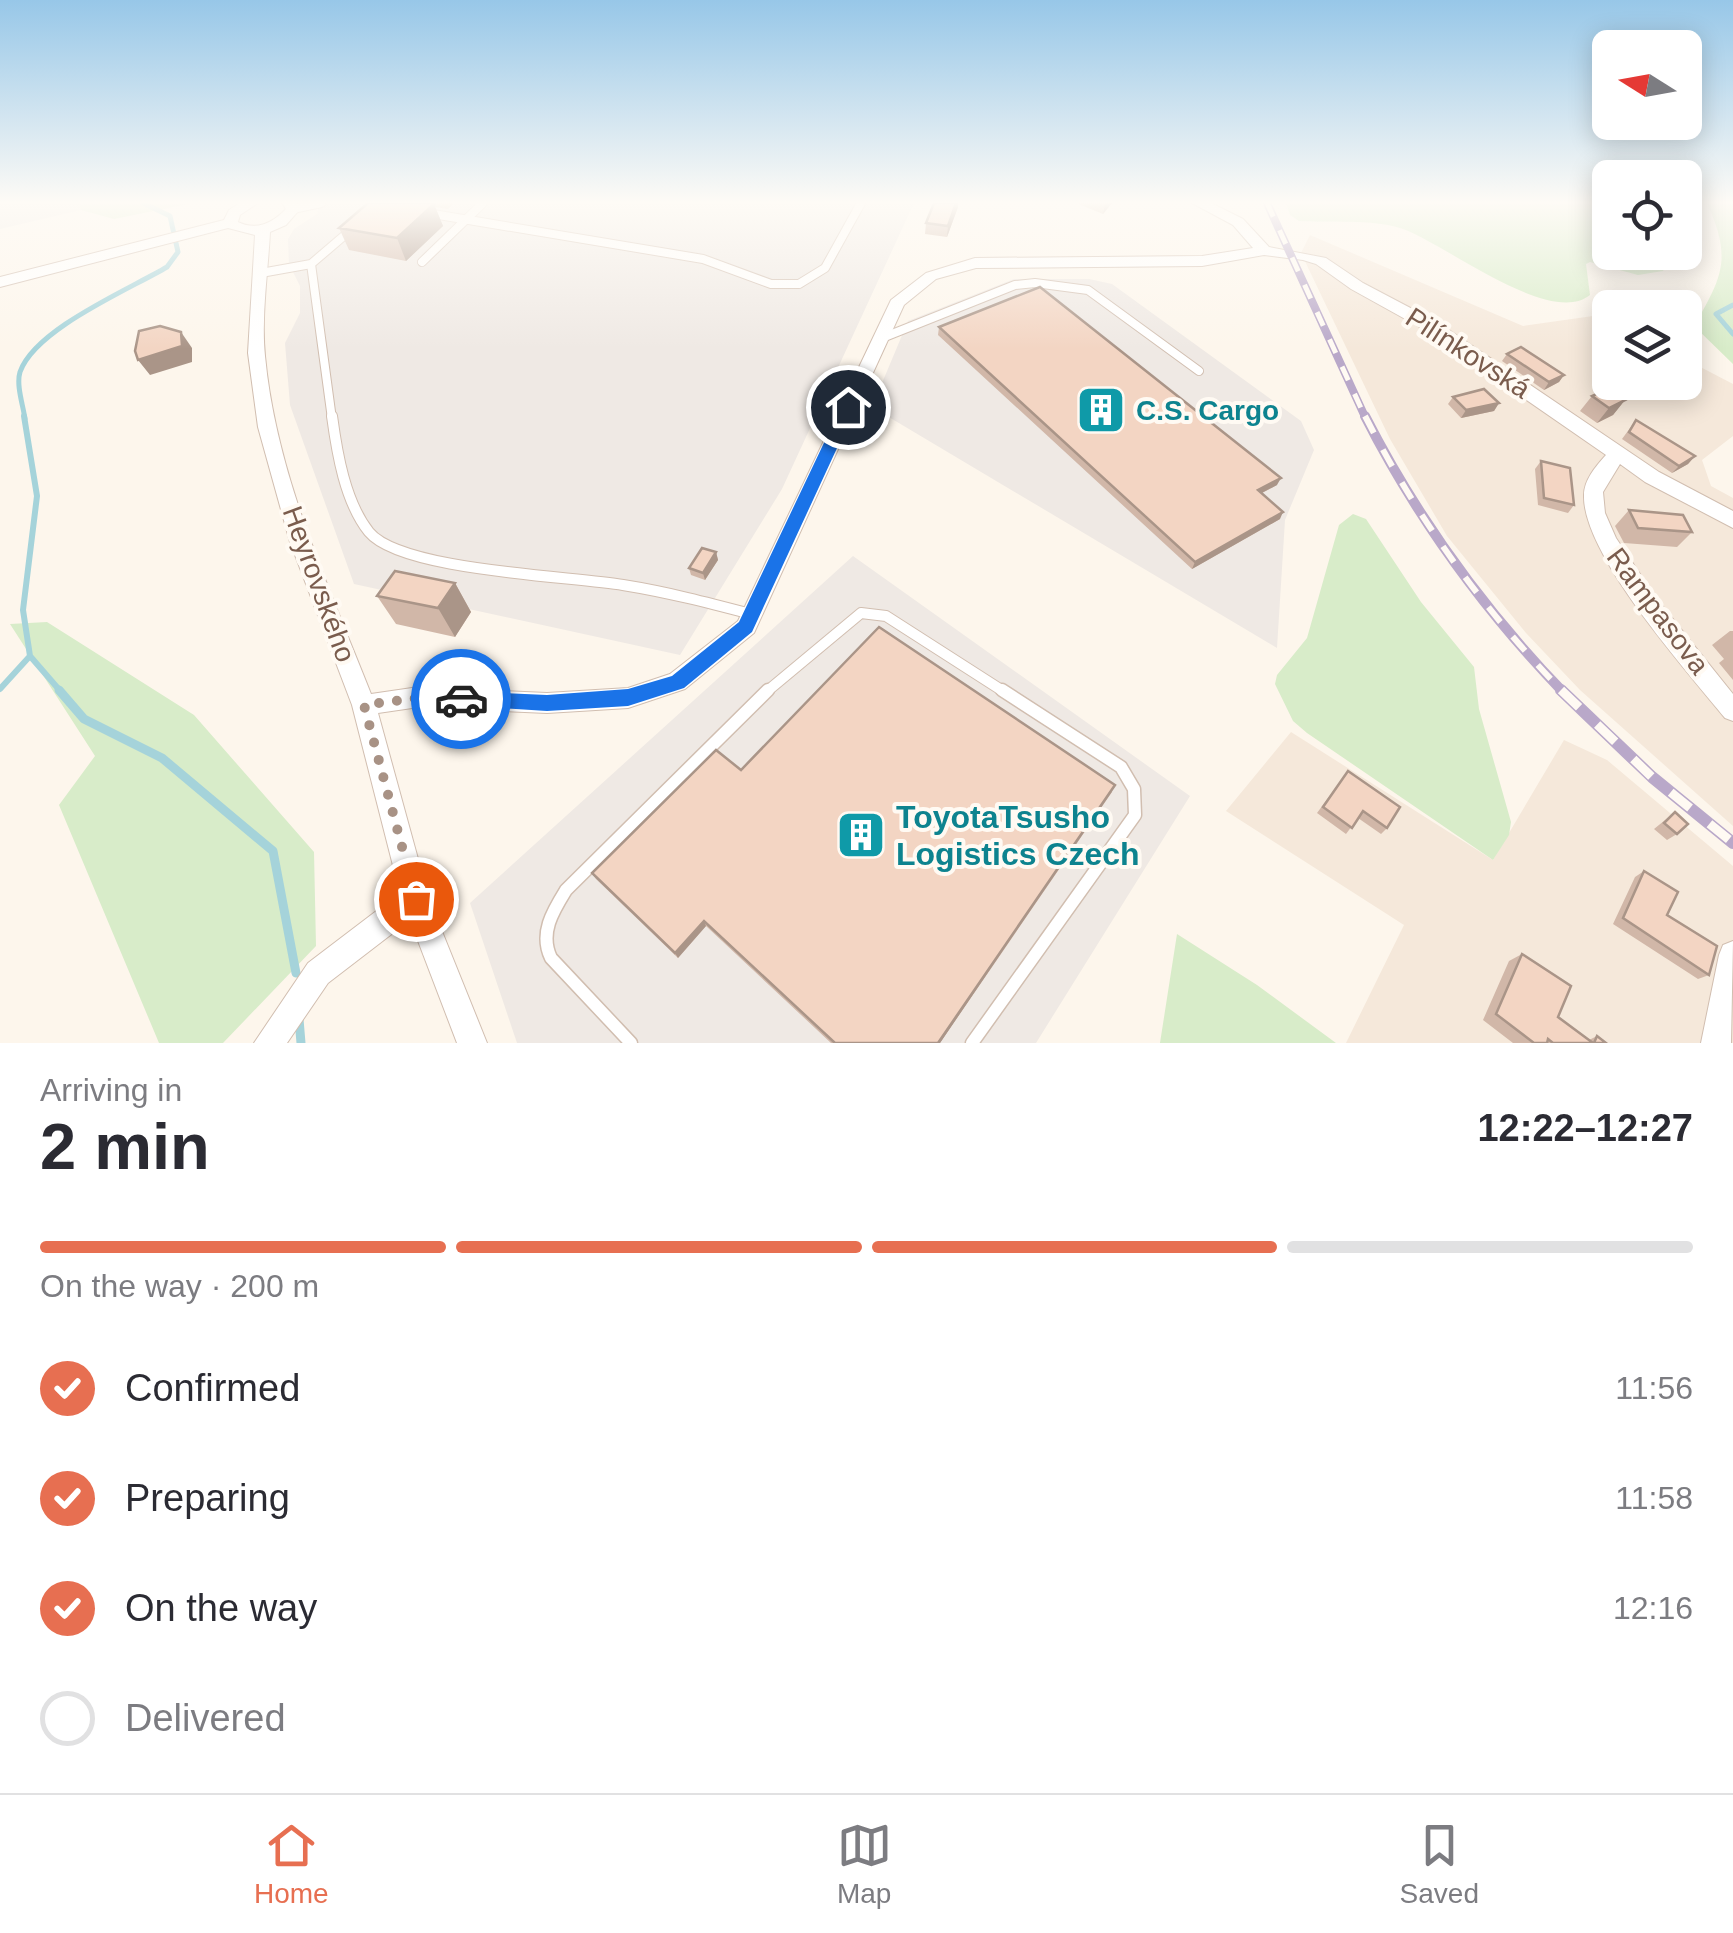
<!DOCTYPE html>
<meta charset="utf-8">
<style>
body{margin:0;font-family:Helvetica,sans-serif;background:#f7f7f7;color:#2b2b33;height:100vh;display:flex;flex-direction:column;font-size:38px;white-space:nowrap}
*{box-sizing:border-box;margin:0}
p{font-size:32px;color:#7c7c81}
.icon{flex:none;width:55px;height:55px;fill:none;stroke:currentColor;stroke-width:2;stroke-linecap:round;stroke-linejoin:round}
.map{position:relative;height:1043px;overflow:hidden}
.details{display:flex;flex-direction:column;background:#fff;flex:1}
.details>*{flex:none}
.needle{width:65px;rotate:281deg}
.fabs{position:absolute;left:1592px;top:30px;display:grid;gap:20px}
.fabs a{display:grid;place-items:center;width:110px;height:110px;border-radius:15px;background:#fff;box-shadow:0 5px 25px #0003;font-size:50px}
.pin{position:absolute;display:grid;place-items:center;width:85px;height:85px;color:#fff;margin:-42px;border:5px solid #fff;border-radius:50%;box-shadow:0 2px 10px #0007}
.courier{position:absolute;display:grid;place-items:center;width:100px;height:100px;margin:-50px;border:8px solid #1a73e8;border-radius:50%;background:#fff;color:#222;box-shadow:0 2px 12px #0007}
.headline em{font-style:normal;font-weight:700}
.headline div{display:flex;flex-direction:column-reverse}
.headline{display:flex;align-items:center;justify-content:space-between;height:170px;padding:0 40px}
h1{font-size:65px;font-weight:700;line-height:75px}
.bar{display:grid;grid-template-columns:repeat(4,1fr);gap:15px 10px;align-content:center;height:120px;padding:0 40px}
.bar i{height:12px;border-radius:8px;background:#e1e1e2}
.bar .on{background:#e76f51}
.bar p{grid-column:span 4}
ol{padding:0 40px;list-style:none}
li{display:flex;align-items:center;gap:30px;height:110px}
li p{margin-inline-start:auto}
li .icon{padding:10px;border-radius:50%;background:#e76f51;color:#fff;stroke-width:4}
li:last-child{color:#7c7c81}
li i{width:55px;height:55px;border:5px solid #e1e1e2;border-radius:50%}
.tab-bar{display:flex;justify-content:space-around;align-items:center;height:140px;border-top:2px solid #e1e1e2;background:#fff;font-size:28px;color:#7c7c81}
.tab-bar a{display:grid;justify-items:center;gap:5px}
.tab-bar .on{color:#e76f51}
.map>svg:first-child{display:block}
.residential{fill:#f5e8da}
.industrial{fill:#efe9e4}
.green{fill:#d8ecc9}
.lines{fill:none;stroke-linecap:round;stroke-linejoin:round}
.stream-far2{stroke:#a5d3da;stroke-width:5}
.stream-far1{stroke:#a5d3da;stroke-width:6}
.stream{stroke:#a5d3da;stroke-width:9}
.service-far2-casing{stroke:#d1beb0;stroke-width:10}
.service-far1-casing{stroke:#d1beb0;stroke-width:12}
.service-casing{stroke:#d1beb0;stroke-width:15}
.minor-casing{stroke:#d1beb0;stroke-width:2}
.service-far2{stroke:#fff;stroke-width:8}
.service-far1{stroke:#fff;stroke-width:10}
.service{stroke:#fff;stroke-width:12}
.minor{fill:#fff;fill-rule:evenodd}
.rail-far2-casing{stroke:#b9a8c9;stroke-width:8}
.rail-far1-casing{stroke:#b9a8c9;stroke-width:10}
.rail-casing{stroke:#b9a8c9;stroke-width:12}
.rail-far2{stroke:#fffaf3;stroke-width:5;stroke-dasharray:15;stroke-linecap:butt}
.rail-far1{stroke:#fffaf3;stroke-width:6;stroke-dasharray:19;stroke-linecap:butt}
.rail{stroke:#fffaf3;stroke-width:9;stroke-dasharray:25;stroke-linecap:butt}
.wall{fill:#d1b7a8}
.shaded-wall{fill:#aa9588}
.building{fill:#f3d5c3;stroke:#aa9588;stroke-width:2.5}
.route{fill:#1a73e8}
.done{stroke:#a89285;stroke-width:10;stroke-dasharray:0 18}
.labels{text-anchor:middle;dominant-baseline:central;stroke-width:8;stroke-linejoin:round;paint-order:stroke}
.street-label{font-size:28px;fill:#7a5c4d;stroke:#fffaf3}
.culture-label{font-size:28px;font-weight:bold;fill:#0d838f;stroke:#fffaf3;text-anchor:start}
.near-culture-label{font-size:32px;font-weight:bold;fill:#0d838f;stroke:#fffaf3;text-anchor:start}
</style>
<div class="map">
<svg width="1733" height="1043" viewBox="0 0 1733 1043">
<rect width="100%" height="100%" fill="#fdf6ec"/>
<path class="residential" d="M1310 235 1523 326 1600 315 1610 320V382H1685V359L1733 384V436L1702 460 1711 486 1733 498V826L1580 690 1526 633 1447 536 1390 439 1301 253Z
M1291 732 1493 860 1564 740 1607 760 1733 866V1043H1346L1404 925 1226 811Z"/>
<path class="industrial" d="M0 203H79L81 210 0 229Z
M320 203H914L782 489 680 655 354 584 290 405 285 343 300 313V286L289 264 288 239 294 229 317 214Z
M1014 279H1089L1112 284 1301 421 1314 450 1285 520 1277 648 872 407 908 321Z
M853 556 1190 796 1036 1043H517L470 903Z"/>
<path class="green" d="M79 203H193L114 219 81 210Z
M1286 203H1607L1610 252 1671 253 1672 256 1663 271 1638 275 1590 262 1586 264 1590 295C1549 328 1442 241 1400 228 1373 219 1328 223 1299 221L1290 215Z
M1707 203H1733V364L1694 326C1723 276 1732 258 1707 203Z
M1353 514 1366 519 1421 602 1474 667 1479 709 1511 822 1509 835 1493 860 1307 733 1293 721 1275 684 1277 675 1307 638 1339 525Z
M47 622 194 715 314 852 316 946 223 1043H159L59 805 95 756 10 624Z
M1177 934 1257 985 1336 1043H1160Z"/>
<g class="lines">
<path class="stream-far2" d="M1733 305 1716 314 1733 334
M25 419C23 405 16 385 20 372 35 329 128 290 167 267L178 252 170 216 143 203"/>
<path class="stream-far1" d="M24 416 37 496 23 610 30 656 62 693
M0 689 30 656"/>
<path class="stream" d="M59 690 84 719 162 758 273 851 296 973
M299 1019 301 1043"/>
<g class="service-far2-casing">
<path id="service-far2" d="M293 209 321 203
M427 213 703 259 771 284H799L825 268 861 203
M422 262 483 203
M311 264 332 419
M261 273 311 264 352 229
M882 338 1015 285 1035 283 1088 290 1199 371"/>
</g>
<g class="service-far1-casing">
<path id="service-far1" d="M332 416C337 453 345 502 369 532 401 571 570 576 623 585 667 592 709 603 751 614
M765 693 861 613 886 616 1006 693"/>
</g>
<g class="service-casing">
<path id="service" d="M631 1043 551 958C539 933 553 911 566 890L768 690
M972 1043 1135 815 1134 789 1121 767 1002 690"/>
</g>
<g class="minor-casing">
<path id="minor" d="M240 203H258L240 215 238 222C256 231 273 223 286 209L282 203H296L300 209 286 225 270 232C268 272 261 316 265 356 276 474 328 585 371 694L419 687 547 693 628 688 670 674 738 621 891 300 926 273 975 258 1202 256 1253 248 1233 225 1192 203H1211L1243 219 1269 247 1326 258 1363 283 1437 322 1659 472 1733 511V528L1645 482 1620 464 1603 492 1605 513 1616 538 1656 598 1733 694V721L1725 718C1687 671 1582 554 1584 495 1584 480 1596 466 1606 455L1425 330 1351 289 1316 264 1303 260 1264 255 1202 266 976 268 936 279 904 305 754 633 685 689 628 708 547 713 419 707 378 713 429 899 487 1043H457L410 920 328 983 287 1043H254L308 963 400 893 352 705 290 542 258 427 248 353 255 235 228 228 0 287V277L224 220 229 210Z
M1733 941 1731 1043H1701L1719 955 1723 945Z"/>
</g>
<use href="#service-far2" class="service-far2"/>
<use href="#service-far1" class="service-far1"/>
<use href="#service" class="service"/>
<use href="#minor" class="minor"/>
<g class="rail-far2-casing">
<path id="rail-far2" d="M1267 203 1366 419"/>
</g>
<g class="rail-far1-casing">
<path id="rail-far1" d="M1365 416C1418 520 1483 609 1564 693"/>
</g>
<g class="rail-casing">
<path id="rail" d="M1561 690 1652 777 1733 843"/>
</g>
<use href="#rail-far2" class="rail-far2"/>
<use href="#rail-far1" class="rail-far1"/>
<use href="#rail" class="rail"/>
</g>
<path class="wall" d="M368 203H454L448 209 435 207 443 226 406 261 349 250 339 228Z
M1076 203H1112L1103 214Z
M958 207 947 237 925 234 926 223Z
M939 327 1277 485 1262 493 1280 519 1192 569 938 335Z
M1507 354 1564 375 1559 382 1544 390 1502 361Z
M1592 396 1625 400 1613 415 1597 423 1580 411Z
M1453 397 1499 403 1494 411 1461 418 1448 404Z
M1636 420 1695 456 1688 464 1672 473 1622 439Z
M1541 461 1574 505 1568 513 1538 505 1535 469Z
M1629 510 1692 532 1677 547 1624 543 1615 526Z
M716 552 718 560 705 580 691 575 689 568Z
M455 583 471 612 455 637 396 624 377 596Z
M1730 631H1733V680L1719 663 1724 659 1712 645Z
M741 770 1112 792 940 1043H831L706 926 678 958 596 879 592 873Z
M1348 771 1387 828 1381 834 1358 818 1346 834 1317 813Z
M1675 812 1677 834 1667 840 1654 829Z
M1644 871 1667 915 1709 975 1698 979 1613 924 1635 877Z
M1522 954 1558 1017 1589 1040 1597 1036 1606 1043H1513L1483 1020 1509 961Z"/>
<path class="shaded-wall" d="M956 203H958V207L947 237 948 226Z
M1112 203 1103 214 1105 204Z
M434 204 443 226 406 261 397 238Z
M181 332 192 348V362L150 375 138 360Z
M1564 375 1559 382 1544 390 1549 382Z
M1625 400 1613 415 1597 423 1609 408Z
M1499 403 1494 411 1461 418 1466 410Z
M1695 456 1688 464 1672 473 1679 466Z
M1281 478 1277 485 1254 497 1258 490Z
M1283 512 1280 519 1192 569 1195 562Z
M716 552 718 560 705 580 703 573Z
M455 583 471 612 455 637 438 608Z
M1115 785 940 1043H938Z
M704 921 706 926 678 958 675 953Z"/>
<path class="building" d="M368 203H432L434 204 397 238 339 228Z
M934 203H956L948 226 926 223Z
M1040 287 1281 478 1258 490 1283 512 1195 562 939 327Z
M160 326 181 332 182 346 138 360 135 351 139 331Z
M1521 347 1564 375 1549 382 1507 354Z
M1484 389 1499 403 1466 410 1453 397Z
M1608 389 1625 400 1609 408 1592 396Z
M1636 420 1695 456 1679 466 1629 432Z
M1541 461 1570 468 1574 505 1544 498Z
M1629 510 1683 515 1692 532 1638 528Z
M702 548 716 552 703 573 689 568Z
M395 571 455 583 438 608 377 596Z
M879 627 1115 785 938 1043H835L704 921 675 953 592 873 716 750 741 770Z
M1348 771 1400 807 1387 828 1363 811 1352 828 1323 807Z
M1675 812 1688 824 1677 834 1664 823Z
M1644 871 1678 892 1667 915 1717 946 1709 975 1623 918Z
M1522 954 1571 986 1558 1017 1593 1043H1553L1548 1039 1547 1043H1534L1496 1014Z
M1597 1036 1606 1043H1594Z"/>
<linearGradient id="sky" x2="0" y2="1"><stop stop-color="#97c7e8"/><stop offset="0.58" stop-color="#fefbf6"/><stop offset="1" stop-color="#fefbf6" stop-opacity="0"/></linearGradient>
<rect width="1733" height="349" fill="url(#sky)"/>
<path class="route" d="M848 402 856 407 752 632 684 688 628 706 547 711 454 705V693L461 691 547 695 628 689 672 676 739 622 841 407Z"/>
<g class="lines">
<path class="done" d="M416 899 364 705 419 698 461 699"/>
</g>
<defs>
<g id="building-square" transform="scale(2.5)"><rect x="-9" y="-9" width="18" height="18" rx="4" fill="#0f9aa8" stroke="#fffaf3"/><path d="M-4-6H4V6H1V3H-1V6H-4ZM-2.5-4.3h1.7v1.8h-1.7ZM.8-4.3h1.7v1.8H.8ZM-2.5-1h1.7V.8h-1.7ZM.8-1h1.7V.8H.8Z" fill="#fff"/></g>
</defs>
<g fill-rule="evenodd">
<use href="#building-square" x="1101" y="410"/>
<use href="#building-square" x="861" y="835"/>
</g>
<g class="labels">
<g class="street-label">
<text transform="translate(1468 353) rotate(33)">Pilínkovská</text>
<text transform="translate(319 584) rotate(70)">Heyrovského</text>
<text transform="translate(1658 611) rotate(53)">Rampasova</text>
</g>
<g class="culture-label">
<text x="1136" y="410">C.S. Cargo</text>
</g>
<g class="near-culture-label">
<text x="896" y="817">ToyotaTsusho<tspan x="896" dy="37">Logistics Czech</tspan></text>
</g>
</g>
</svg>
<div class="fabs">
<a><svg class="needle" viewBox="-14 -14 28 28"><path d="M0-13l5 13h-10z" fill="#e53935"/><path d="M0 13l5-13h-10z" fill="#7c7c81"/></svg></a>
<a><svg class="icon" aria-label="locate" viewBox="0 0 24 24"><circle cx="12" cy="12" r="6"/><path d="M12 2v4M12 18v4M2 12h4M18 12h4"/></svg></a>
<a><svg class="icon" aria-label="layers" viewBox="0 0 24 24"><path d="M12 4l9 5-9 5-9-5zM3 14l9 5 9-5"/></svg></a>
</div>
<div class="pin" style="left:416px;top:899px;background:#ea580c"><svg class="icon" aria-label="bag" viewBox="0 0 24 24"><path d="M5 8h14l-1 12H6zM9 8a3 3 0 0 1 6 0"/></svg></div>
<div class="pin" style="left:848px;top:407px;background:#1f2937"><svg class="icon" aria-label="home" viewBox="0 0 24 24"><path d="M3 11l9-7 9 7M6 9v11h12V9"/></svg></div>
<div class="courier" style="left:461px;top:699px"><svg class="icon" aria-label="car" viewBox="0 0 24 24"><path d="M5 17H2v-5l4-1 3-4h7l3 4 3 1v5h-3M9 17h6M6 11h13"/><circle cx="7" cy="17" r="2"/><circle cx="17" cy="17" r="2"/></svg></div>
</div>
<section class="details">
<div class="headline"><div><h1>2 min</h1><p>Arriving in</p></div><em>12:22–12:27</em></div>
<div class="bar"><i class="on"></i><i class="on"></i><i class="on"></i><i></i><p>On the way · 200 m</p></div>
<ol>
<li><svg class="icon" aria-label="check" viewBox="0 0 24 24"><path d="M5 12l5 5 9-10"/></svg>Confirmed<p>11:56</p></li>
<li><svg class="icon" aria-label="check" viewBox="0 0 24 24"><path d="M5 12l5 5 9-10"/></svg>Preparing<p>11:58</p></li>
<li><svg class="icon" aria-label="check" viewBox="0 0 24 24"><path d="M5 12l5 5 9-10"/></svg>On the way<p>12:16</p></li>
<li><i></i>Delivered</li>
</ol>
</section>
<nav class="tab-bar">
<a class="on"><svg class="icon" aria-label="home" viewBox="0 0 24 24"><path d="M3 11l9-7 9 7M6 9v11h12V9"/></svg>Home</a>
<a><svg class="icon" aria-label="map" viewBox="0 0 24 24"><path d="M3 6l6-2 6 2 6-2v14l-6 2-6-2-6 2zM9 4v14M15 6v14"/></svg>Map</a>
<a><svg class="icon" aria-label="saved" viewBox="0 0 24 24"><path d="M7 4h10v16l-5-4-5 4z"/></svg>Saved</a>
</nav>
